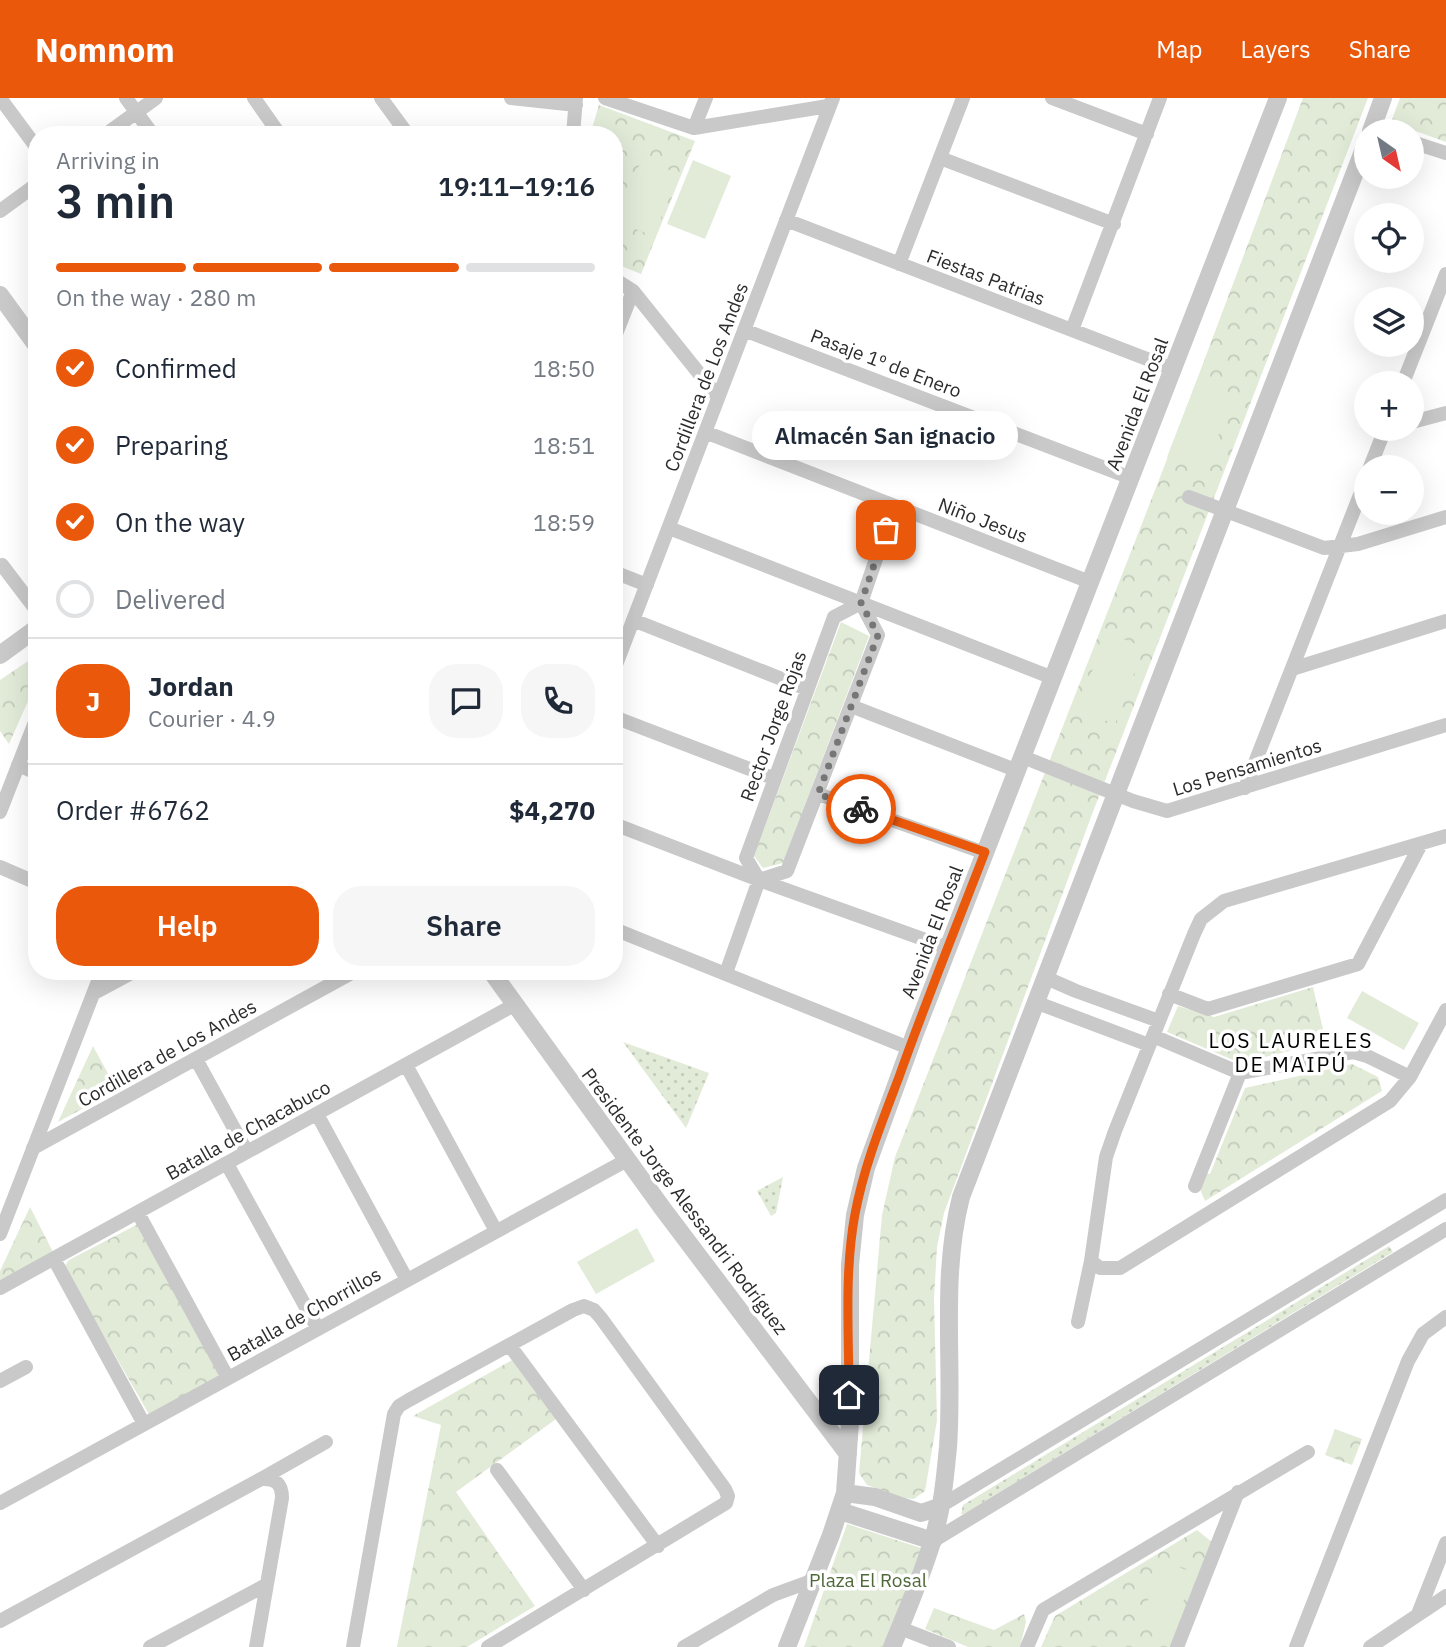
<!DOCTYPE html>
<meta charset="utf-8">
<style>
body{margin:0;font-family:"IBM Plex Sans",sans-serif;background:#f6f6f7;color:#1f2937;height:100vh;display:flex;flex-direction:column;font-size:26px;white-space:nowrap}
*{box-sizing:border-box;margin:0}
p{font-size:23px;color:#747a83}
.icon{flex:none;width:38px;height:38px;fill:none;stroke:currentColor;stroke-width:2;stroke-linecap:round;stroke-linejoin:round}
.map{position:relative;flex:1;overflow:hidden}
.details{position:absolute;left:28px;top:28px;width:595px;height:854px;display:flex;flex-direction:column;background:#fff;border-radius:28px;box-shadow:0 7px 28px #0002}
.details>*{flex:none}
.needle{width:46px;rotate:146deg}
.tools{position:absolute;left:1354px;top:21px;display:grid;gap:14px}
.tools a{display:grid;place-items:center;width:70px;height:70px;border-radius:50%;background:#fff;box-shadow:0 7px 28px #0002;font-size:35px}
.pin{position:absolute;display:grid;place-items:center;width:60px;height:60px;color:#fff;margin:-30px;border-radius:14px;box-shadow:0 4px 10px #0006}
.courier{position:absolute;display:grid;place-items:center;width:70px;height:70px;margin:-35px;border:5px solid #ea580c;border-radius:50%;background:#fff;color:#222;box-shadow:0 2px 9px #0007}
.bubble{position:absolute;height:49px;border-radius:24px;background:#fff;box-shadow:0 7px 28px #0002;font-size:23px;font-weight:600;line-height:49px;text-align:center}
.headline em{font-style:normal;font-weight:600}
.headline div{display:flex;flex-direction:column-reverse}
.headline{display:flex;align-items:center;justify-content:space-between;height:119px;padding:0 28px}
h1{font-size:46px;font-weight:600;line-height:52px}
.bar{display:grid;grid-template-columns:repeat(4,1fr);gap:10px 7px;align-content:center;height:84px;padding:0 28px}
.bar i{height:9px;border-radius:5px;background:#e0e1e3}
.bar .on{background:#ea580c}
.bar p{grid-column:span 4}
.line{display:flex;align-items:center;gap:18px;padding:0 28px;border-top:2px solid #e0e1e3}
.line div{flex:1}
.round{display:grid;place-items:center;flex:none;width:74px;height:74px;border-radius:28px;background:#f6f6f7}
ol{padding:0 28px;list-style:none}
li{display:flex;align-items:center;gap:21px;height:77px}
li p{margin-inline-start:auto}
li .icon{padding:7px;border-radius:50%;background:#ea580c;color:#fff;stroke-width:4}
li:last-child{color:#747a83}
li i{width:38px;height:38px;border:4px solid #e0e1e3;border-radius:50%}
.primary-button{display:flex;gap:14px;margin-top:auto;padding:14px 28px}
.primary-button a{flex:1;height:80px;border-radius:28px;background:#ea580c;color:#fff;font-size:28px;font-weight:600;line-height:80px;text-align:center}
.primary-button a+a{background:#f6f6f7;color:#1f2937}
header{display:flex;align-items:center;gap:42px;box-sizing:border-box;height:98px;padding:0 35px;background:#ea580c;color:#fff}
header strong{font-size:33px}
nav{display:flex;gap:38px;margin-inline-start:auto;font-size:24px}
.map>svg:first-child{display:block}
.grass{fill:url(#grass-dots)}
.park{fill:url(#park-crowns)}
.garden{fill:#e2ebd8}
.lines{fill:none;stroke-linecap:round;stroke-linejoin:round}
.minor{stroke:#c9c9c9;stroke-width:14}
.tertiary{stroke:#c9c9c9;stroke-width:18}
.done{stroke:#767676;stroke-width:7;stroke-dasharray:0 12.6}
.route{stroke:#ea580c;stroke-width:9}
.labels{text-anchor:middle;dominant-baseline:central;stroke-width:7;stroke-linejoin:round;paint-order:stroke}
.street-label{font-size:19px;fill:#2c2c2c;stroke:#fff}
.park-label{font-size:19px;fill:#4e6938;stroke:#fff}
.neighbourhood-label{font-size:21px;letter-spacing:2px;fill:#000;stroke:#fff}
</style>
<header>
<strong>Nomnom</strong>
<nav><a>Map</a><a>Layers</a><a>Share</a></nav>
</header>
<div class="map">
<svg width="1446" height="1549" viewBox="0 0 1446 1549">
<defs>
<pattern id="grass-dots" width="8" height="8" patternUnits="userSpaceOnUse" patternTransform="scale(1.75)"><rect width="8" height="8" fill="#e2ebd8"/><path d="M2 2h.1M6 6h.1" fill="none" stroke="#c2caba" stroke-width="1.8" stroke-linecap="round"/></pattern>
<pattern id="park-crowns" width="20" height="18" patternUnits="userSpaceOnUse" patternTransform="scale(1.75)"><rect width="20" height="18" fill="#e2ebd8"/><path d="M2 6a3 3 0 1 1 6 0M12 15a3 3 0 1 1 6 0" fill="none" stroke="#c2caba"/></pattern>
</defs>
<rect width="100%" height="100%" fill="#fff"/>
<path class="grass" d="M623 944 709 975 686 1030Z
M783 1079 776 1115 771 1118 757 1093Z
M1389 1148 1393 1154 964 1416H961L963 1407Z"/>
<path class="park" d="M1303 0H1368L1091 719 944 1115 937 1149 934 1201 937 1322 925 1393 914 1401 904 1400 867 1387 859 1375 882 1117 895 1059 1164 369Z
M1400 0H1446V44L1391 24Z
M599 7 695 43 641 176 614 165V37H590Z
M841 524 869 538 783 765 763 770 754 758Z
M37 557V583L9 646 0 633V582Z
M1313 889 1326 944 1240 965 1167 934 1178 908 1214 919Z
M93 948 117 992 58 1024Z
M1352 966 1378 979 1382 993 1205 1103 1200 1091 1206 1075 1210 1076 1245 990Z
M30 1109 53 1154 0 1182V1173Z
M140 1125 224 1277 150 1318 64 1169 69 1162Z
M512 1262 556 1321 456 1394 535 1508 467 1549H397L441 1327 413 1318Z
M1335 1331 1362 1341 1352 1367 1325 1357Z
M847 1426 921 1450 884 1549H804Z
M1197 1432 1212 1444 1172 1549H1041L1055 1518Z
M934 1510 994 1532 1024 1516 1026 1524 1020 1549H968L925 1531Z"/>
<path class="garden" d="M641 62 678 75 654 138 619 125Z
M693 62 731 78 705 141 667 126Z
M1197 282 1234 296 1205 373 1167 359Z
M1107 535 1144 549 1115 626 1077 612Z
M1362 893 1419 925 1404 952 1347 920Z
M637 1130 655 1163 596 1196 577 1164Z
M1163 1463 1194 1475 1170 1539 1138 1528Z"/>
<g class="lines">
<path class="minor" d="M0 0 37 50
M126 0 153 37
M254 0 280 37
M381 0 408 37
M511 0 576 7
M605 0 694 30 828 8 832 3
M1052 0 1147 36
M694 30 706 0
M105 37 156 0
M573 37 576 0
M1412 44 1446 55
M940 60 1114 126
M0 113 37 86
M786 122 1173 271
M899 166 963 0
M614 181 633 193 718 299
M744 232 1131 380
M1072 232 1160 0
M614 241 633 193
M1403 285 1446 176
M1412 324 1446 315
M705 334 1090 484
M1370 369 1385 331
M1189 399 1324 450 1358 446 1446 419
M669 430 1053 580
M2 467 37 513
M614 474 647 487
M633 522 807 591
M1292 571 1446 523
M614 572 833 0
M851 608 1018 673
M614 619 773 680
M1023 659 1133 703 1167 713 1446 627
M18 667 37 675
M1245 690 1367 379
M818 696 985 755
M0 714 37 619
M614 726 759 782 948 850
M0 769 37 785
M759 782 787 773 878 537 861 505
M614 831 909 950
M726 875 759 782 746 760 834 519 861 505 894 408
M1044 879 1076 893 1159 923
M94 895 135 873
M1169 896 1208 911 1358 866 1421 746
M1035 904 1149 947
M1153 938 1240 975 1353 954 1367 958 1410 979
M196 961 247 1054
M406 967 496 1133
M317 1016 407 1182
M33 1050 355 873
M227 1066 318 1231
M1195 1088 1240 975
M138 1115 228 1280
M0 1136 102 873
M54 1161 144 1326
M1091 1163 1100 1170H1120L1390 1003 1410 979 1446 912
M0 1190 514 907
M1078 1224 1091 1163 1106 1059 1115 1033 1194 836 1201 821 1224 803 1446 738
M510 1248 658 1448
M0 1283 26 1269
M497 1372 584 1492
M261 1381 326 1344
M0 1405 627 1062
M939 1409 1446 1102
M933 1443 1446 1131
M1418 1516 1446 1445
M0 1523 261 1381C276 1380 282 1386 282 1400L256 1549
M900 1530 949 1549
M150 1549 266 1487
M353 1549 394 1316 399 1308 409 1302 573 1212 584 1208 594 1212 601 1220 725 1391 728 1398 726 1405 488 1549
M684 1549 773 1497 814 1482
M1027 1549 1043 1512 1308 1354
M1177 1549 1238 1394
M1296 1549 1408 1263 1423 1236 1446 1219
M1370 1549 1446 1498"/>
<path class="tertiary" d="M1371 33 1383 0
M0 197 37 248
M0 557 37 530
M491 873 663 1111 848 1356
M845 1395 875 1399 921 1415 939 1409
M840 1413 933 1443
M787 1549 831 1437 845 1395 850 1324V1167L855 1117 866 1070 915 935 1278 0
M892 1549C906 1515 921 1480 932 1444 942 1414 945 1380 948 1349 954 1265 940 1181 961 1099L1367 43"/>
</g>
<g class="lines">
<path class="done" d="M861 711 818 696 878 537 861 505 886 432"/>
<path class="route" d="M849 1297C849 1237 844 1175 855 1116 864 1068 882 1024 899 979 926 903 956 829 985 754L861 711"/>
</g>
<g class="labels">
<g class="street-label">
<text transform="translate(986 179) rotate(21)">Fiestas Patrias</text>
<text transform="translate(886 265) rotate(21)">Pasaje 1º de Enero</text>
<text transform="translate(706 279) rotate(-69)">Cordillera de Los Andes</text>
<text transform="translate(1137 306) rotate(-69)">Avenida El Rosal</text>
<text transform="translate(983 422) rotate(21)">Niño Jesus</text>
<text transform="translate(773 628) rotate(-70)">Rector Jorge Rojas</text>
<text transform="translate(1247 669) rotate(-17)">Los Pensamientos</text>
<text transform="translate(932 834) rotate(-69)">Avenida El Rosal</text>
<text transform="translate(167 955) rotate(-29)">Cordillera de Los Andes</text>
<text transform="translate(248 1032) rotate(-29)">Batalla de Chacabuco</text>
<text transform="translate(685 1103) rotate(53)">Presidente Jorge Alessandri Rodríguez</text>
<text transform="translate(304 1216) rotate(-29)">Batalla de Chorrillos</text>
</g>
<g class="park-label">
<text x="868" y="1482">Plaza El Rosal</text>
</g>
<g class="neighbourhood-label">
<text x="1291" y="942">LOS LAURELES<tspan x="1291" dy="24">DE MAIPÚ</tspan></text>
</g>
</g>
</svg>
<div class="tools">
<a><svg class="needle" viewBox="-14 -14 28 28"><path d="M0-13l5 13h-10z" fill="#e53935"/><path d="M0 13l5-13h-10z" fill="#747a83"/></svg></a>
<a><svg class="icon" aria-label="locate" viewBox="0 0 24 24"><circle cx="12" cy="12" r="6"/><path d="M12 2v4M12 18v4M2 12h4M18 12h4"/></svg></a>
<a><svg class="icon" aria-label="layers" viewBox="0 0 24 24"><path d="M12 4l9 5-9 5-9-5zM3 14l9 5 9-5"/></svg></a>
<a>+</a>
<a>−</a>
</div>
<div class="pin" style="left:886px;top:432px;background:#ea580c"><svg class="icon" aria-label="bag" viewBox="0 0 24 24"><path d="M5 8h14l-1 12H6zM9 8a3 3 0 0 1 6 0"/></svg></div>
<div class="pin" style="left:849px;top:1297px;background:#1f2937"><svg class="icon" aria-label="home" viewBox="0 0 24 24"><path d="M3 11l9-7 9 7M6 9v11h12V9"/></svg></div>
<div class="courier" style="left:861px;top:711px"><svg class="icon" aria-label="bike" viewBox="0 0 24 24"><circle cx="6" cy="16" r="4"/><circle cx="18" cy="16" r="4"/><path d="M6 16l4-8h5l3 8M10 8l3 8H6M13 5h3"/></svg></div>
<div class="bubble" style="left:752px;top:313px;width:266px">Almacén San ignacio</div>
<section class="details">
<div class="headline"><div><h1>3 min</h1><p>Arriving in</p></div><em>19:11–19:16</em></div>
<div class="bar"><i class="on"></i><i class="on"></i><i class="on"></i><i></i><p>On the way · 280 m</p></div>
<ol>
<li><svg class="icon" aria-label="check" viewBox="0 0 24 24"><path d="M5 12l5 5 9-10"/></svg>Confirmed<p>18:50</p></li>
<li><svg class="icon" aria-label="check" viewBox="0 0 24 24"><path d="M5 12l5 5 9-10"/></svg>Preparing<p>18:51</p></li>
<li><svg class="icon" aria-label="check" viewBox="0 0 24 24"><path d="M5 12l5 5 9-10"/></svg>On the way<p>18:59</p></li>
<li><i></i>Delivered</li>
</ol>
<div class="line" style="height:126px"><b class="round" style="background:#ea580c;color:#fff">J</b><div><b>Jordan</b><p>Courier · 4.9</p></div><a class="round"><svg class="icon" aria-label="chat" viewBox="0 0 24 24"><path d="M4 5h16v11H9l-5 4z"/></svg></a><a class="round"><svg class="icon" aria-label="phone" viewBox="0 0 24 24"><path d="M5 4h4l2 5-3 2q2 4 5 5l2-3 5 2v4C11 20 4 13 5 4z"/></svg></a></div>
<div class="line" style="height:91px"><div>Order #6762</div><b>$4,270</b></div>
<div class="primary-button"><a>Help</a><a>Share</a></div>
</section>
</div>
